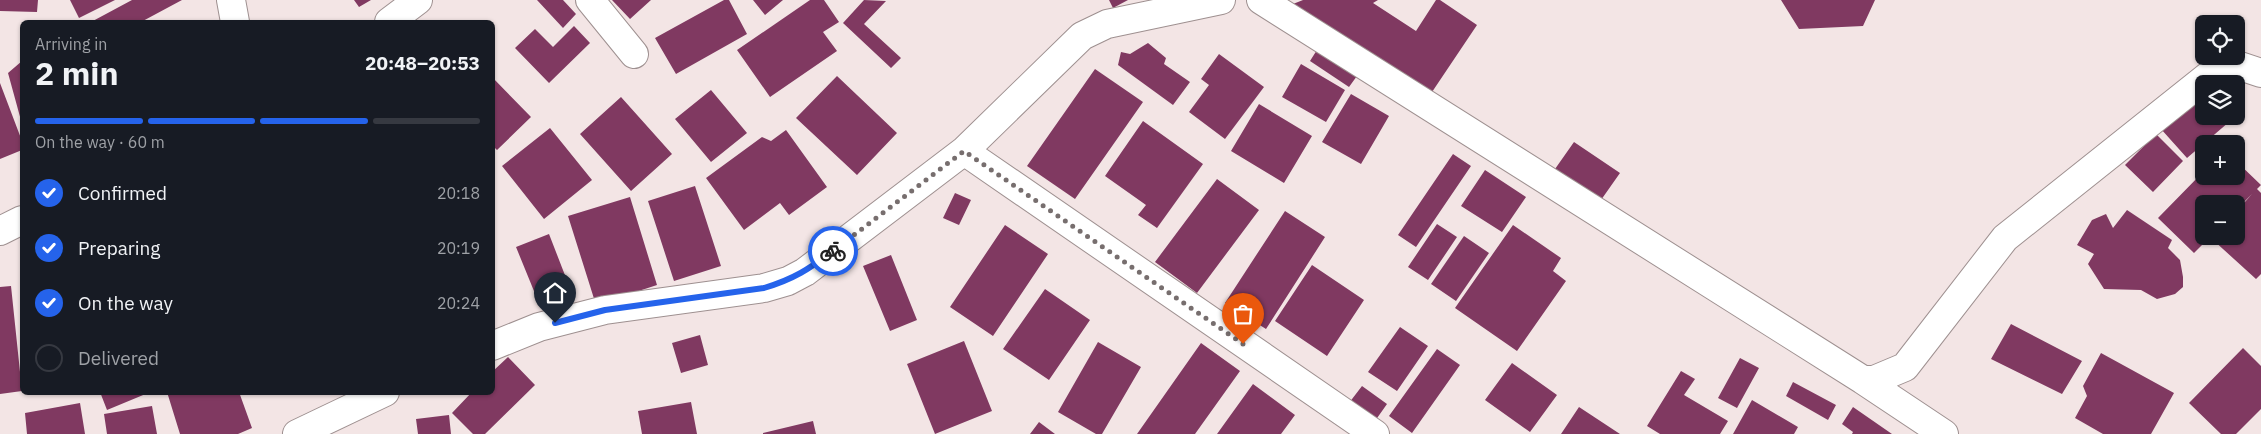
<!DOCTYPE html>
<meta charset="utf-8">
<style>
body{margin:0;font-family:"IBM Plex Sans",sans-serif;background:#242831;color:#f1f3f6;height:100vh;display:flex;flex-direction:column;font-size:19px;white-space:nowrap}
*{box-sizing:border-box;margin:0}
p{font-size:16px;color:#9ea1a6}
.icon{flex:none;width:28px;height:28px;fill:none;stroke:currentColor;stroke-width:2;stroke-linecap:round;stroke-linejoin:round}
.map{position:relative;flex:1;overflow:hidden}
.side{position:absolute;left:20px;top:20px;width:475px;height:375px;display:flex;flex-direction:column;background:#171b24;border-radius:8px;box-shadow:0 1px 4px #0004}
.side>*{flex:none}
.tools{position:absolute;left:2195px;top:15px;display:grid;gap:10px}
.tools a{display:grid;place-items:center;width:50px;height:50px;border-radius:8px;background:#171b24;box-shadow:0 1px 4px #0004;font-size:25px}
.pin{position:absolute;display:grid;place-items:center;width:42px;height:42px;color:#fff;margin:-51px -21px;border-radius:50% 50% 50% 0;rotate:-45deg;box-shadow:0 0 5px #0007}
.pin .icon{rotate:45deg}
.courier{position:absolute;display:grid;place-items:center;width:50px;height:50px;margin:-25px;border:4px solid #2563eb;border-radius:50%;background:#fff;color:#222;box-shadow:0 1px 6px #0007}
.summary em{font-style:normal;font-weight:700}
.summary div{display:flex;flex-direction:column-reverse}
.summary{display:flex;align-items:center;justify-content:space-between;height:85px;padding:0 15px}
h1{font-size:32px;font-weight:700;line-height:38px}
.bar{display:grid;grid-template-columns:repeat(4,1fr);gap:8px 5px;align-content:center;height:60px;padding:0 15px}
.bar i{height:6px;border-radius:4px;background:#363941}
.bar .current{background:#2563eb}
.bar p{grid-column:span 4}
ol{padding:0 15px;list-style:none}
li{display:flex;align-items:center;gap:15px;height:55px}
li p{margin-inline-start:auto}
li .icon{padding:5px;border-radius:50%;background:#2563eb;color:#fff;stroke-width:4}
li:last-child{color:#9ea1a6}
li i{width:28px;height:28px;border:2px solid #363941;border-radius:50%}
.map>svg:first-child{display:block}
.building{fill:#803961}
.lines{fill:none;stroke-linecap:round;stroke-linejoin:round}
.minor-casing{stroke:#9e9090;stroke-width:30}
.minor{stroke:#fff;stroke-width:28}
.done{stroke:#776e6e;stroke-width:5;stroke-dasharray:0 9}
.route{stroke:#2563eb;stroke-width:6}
</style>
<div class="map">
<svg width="2261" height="434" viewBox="0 0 2261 434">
<rect width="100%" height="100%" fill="#f3e5e5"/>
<path class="building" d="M0 0H38L37 12 0 11Z
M70 0H115L79 18Z
M132 0H182L141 22H91Z
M354 0H371L359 7Z
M537 0H563L576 14 563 28Z
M612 0H651L630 19Z
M724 0H729L747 34 676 74 655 38Z
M753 0H783L765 15Z
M810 0H824L839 22 823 32 837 51 770 97 737 50Z
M864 0 886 1 864 24 901 58 891 68 843 23Z
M1109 0H1128L1113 8Z
M1303 0H1378L1373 3 1416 31 1436 0H1440L1477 25 1430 95 1293 4Z
M1781 0H1875L1863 26 1799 29Z
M574 26 590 43 549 83 515 48 535 29 553 47Z
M1322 42 1362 69 1349 87 1310 61Z
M1148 43 1166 58 1164 64 1190 82 1173 105 1118 65 1121 52 1130 54Z
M1219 54 1264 87 1225 139 1189 112 1209 85 1201 79Z
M22 61V124L8 73Z
M1301 64 1345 90 1326 122 1282 97Z
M1095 69 1143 102 1075 199 1027 166Z
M837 76 897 133 857 175 796 118Z
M492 77 531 117 497 150 492 145Z
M0 83 22 141V150L0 159Z
M711 90 747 133 711 162 675 119Z
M1351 94 1389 116 1361 164 1322 142Z
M2204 94V116H2224L2229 122 2187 158 2161 129Z
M621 97 672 154 631 191 580 134Z
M1259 104 1312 136 1284 183 1231 151Z
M1143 121 1203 164 1157 228 1138 215 1146 205 1105 176Z
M550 128 592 180 544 219 502 166Z
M786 130 827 187 789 215 780 203 744 230 706 178 762 137 771 141Z
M2156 134 2183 161 2153 192 2125 165Z
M1574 142 1620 173 1601 200 1555 169Z
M1453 154 1471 166 1416 247 1398 235Z
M2236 161 2261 185 2257 189 2261 193V274L2256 279 2212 239 2215 236H2236V212L2252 194 2236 210V204H2204V236H2211L2194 253 2158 218 2204 171V176H2236Z
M1485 170 1526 197 1502 232 1461 206Z
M1217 179 1259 210 1197 293 1155 262Z
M695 186 721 266 674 281 648 201Z
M955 193 971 200 959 225 943 218Z
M630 197 657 285 596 305 568 216Z
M2127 210 2172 240 2168 248 2180 260 2183 277V287L2175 294 2157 299 2141 290 2104 289 2088 264 2094 254 2077 245 2092 220 2106 214 2113 228Z
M1285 211 1325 237 1266 329 1225 303Z
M1437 224 1457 237 1428 280 1408 267Z
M1005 225 1048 254 993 336 950 307Z
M1513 225 1561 258 1553 271 1566 281 1517 351 1455 308Z
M549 234 568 283 536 296 516 247Z
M1464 236 1489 253 1456 301 1431 284Z
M891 255 917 320 890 331 863 266Z
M1312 265 1364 300 1327 356 1275 321Z
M11 286 22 391 0 394V287Z
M1045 289 1090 320 1049 380 1003 349Z
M2011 324 2082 361 2062 394 1991 359Z
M1400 327 1428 346 1397 391 1368 372Z
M700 335 708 365 681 373 672 343Z
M964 341 992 411 935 434 907 364Z
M1098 342 1141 367 1102 434H1096L1058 412Z
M1201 343 1240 371 1195 434H1137Z
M2243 348 2261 366V409L2236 434H2221L2189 403Z
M1437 349 1460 365 1412 433 1389 416Z
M2101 353 2174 393 2151 434H2103L2075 418 2087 396 2083 386Z
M508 357 535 385 485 434H473L452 413 472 392H492V372Z
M1740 358 1759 368 1737 408 1718 398Z
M1512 363 1557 395 1530 432 1485 400Z
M1681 371 1695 379 1684 395 1728 421 1720 434H1660L1647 426Z
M1793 382 1836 405 1828 420 1786 396Z
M1253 384 1295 415 1281 434H1217Z
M1362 386 1387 404 1375 421 1349 403Z
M100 392H148V393L107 410Z
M167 392H239L252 428 238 434H180Z
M1752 400 1798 427 1794 434H1733Z
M691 402 697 434H642L638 411Z
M80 403 85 434H27L25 413Z
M152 406 157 434H107L104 414Z
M1579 407 1620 434H1561Z
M1853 407 1892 434H1852L1853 432 1842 424Z
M449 415 451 434H418L416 419Z
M813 421 816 434H763V433Z
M1039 422 1055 434H1030Z"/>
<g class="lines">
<g class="minor-casing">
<path id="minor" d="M231 0 235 22
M590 0 634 54
M1261 0 1863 380 1944 434
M389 22 418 0
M964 151 1375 434
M0 231 22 220
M492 346 539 327 605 310 764 288 788 281 805 272 964 151 1082 36 1107 24 1221 0
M1863 380H1874L1905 367 2005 238 2222 65 2231 63 2261 73
M297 434 385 392"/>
</g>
<use href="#minor" class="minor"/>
</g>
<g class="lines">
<path class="done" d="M833 251 964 151 1243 344"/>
<path class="route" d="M555 323 605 310 764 288C794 279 809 269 833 251"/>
</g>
</svg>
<div class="tools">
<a><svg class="icon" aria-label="locate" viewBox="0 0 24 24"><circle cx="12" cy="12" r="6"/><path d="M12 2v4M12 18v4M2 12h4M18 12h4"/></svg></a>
<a><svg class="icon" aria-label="layers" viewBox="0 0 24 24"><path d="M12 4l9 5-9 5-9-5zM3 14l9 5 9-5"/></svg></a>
<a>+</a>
<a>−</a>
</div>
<div class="pin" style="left:1243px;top:344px;background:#ea580c"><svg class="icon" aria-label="bag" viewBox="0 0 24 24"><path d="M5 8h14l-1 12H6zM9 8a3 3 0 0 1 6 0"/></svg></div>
<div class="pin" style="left:555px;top:323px;background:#1f2937"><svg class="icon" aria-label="home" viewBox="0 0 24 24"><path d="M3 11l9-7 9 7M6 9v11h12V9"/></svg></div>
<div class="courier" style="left:833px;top:251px"><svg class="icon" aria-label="bike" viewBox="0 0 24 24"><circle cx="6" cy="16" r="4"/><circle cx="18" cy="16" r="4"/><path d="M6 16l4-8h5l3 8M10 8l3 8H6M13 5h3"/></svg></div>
<section class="side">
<div class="summary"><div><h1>2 min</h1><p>Arriving in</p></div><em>20:48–20:53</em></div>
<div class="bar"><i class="current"></i><i class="current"></i><i class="current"></i><i></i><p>On the way · 60 m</p></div>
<ol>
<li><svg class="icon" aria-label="check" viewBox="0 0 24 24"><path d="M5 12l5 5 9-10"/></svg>Confirmed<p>20:18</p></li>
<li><svg class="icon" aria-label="check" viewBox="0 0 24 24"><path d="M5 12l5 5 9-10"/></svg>Preparing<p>20:19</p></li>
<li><svg class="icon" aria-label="check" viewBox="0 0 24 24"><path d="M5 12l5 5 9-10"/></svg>On the way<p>20:24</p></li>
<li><i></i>Delivered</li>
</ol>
</section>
</div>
